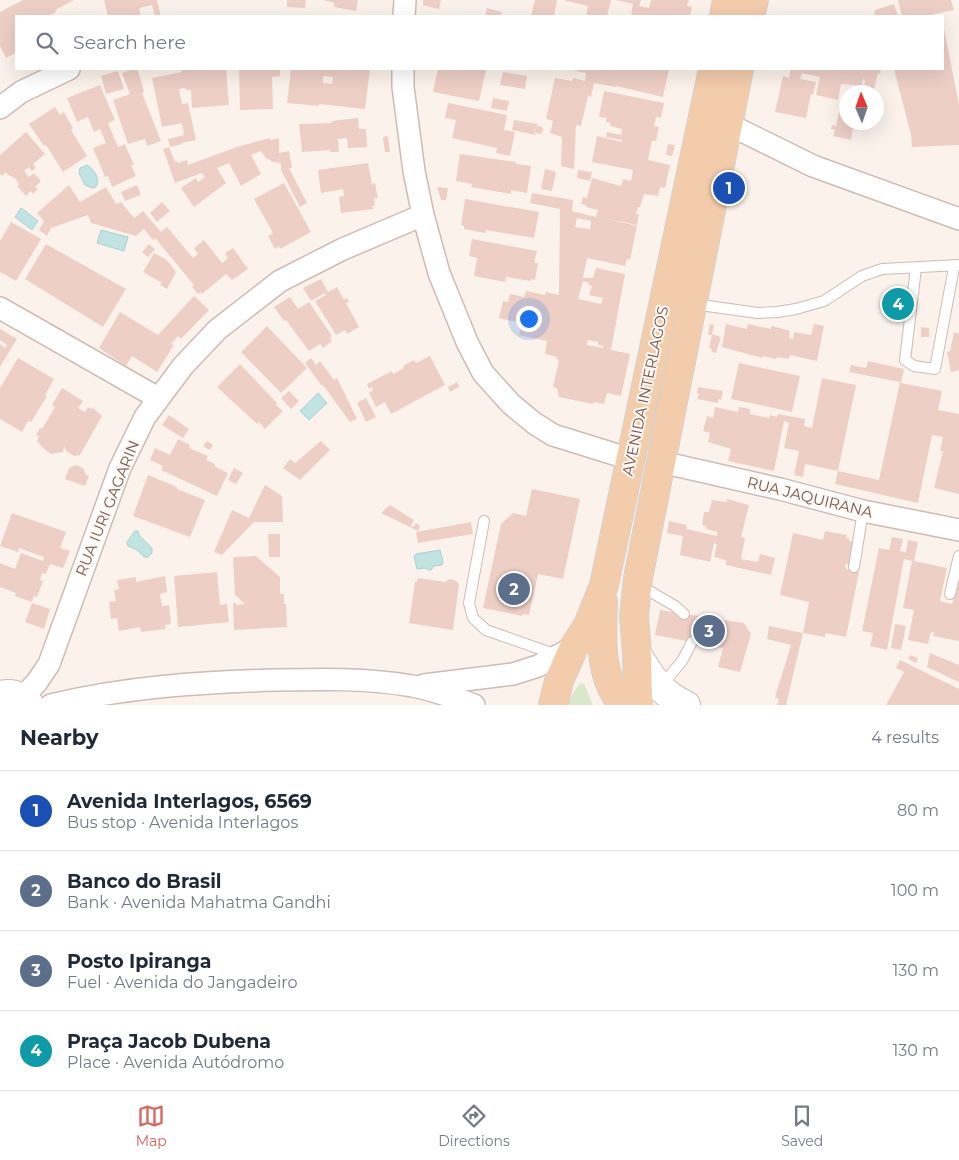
<!DOCTYPE html>
<html lang="en">
<head>
<meta charset="utf-8">
<style>
  body { margin:0; font-family:Montserrat,sans-serif; background:#f6f6f7; color:#1f2937 }
  .compass { position:absolute; left:839px; top:85px; width:45px; height:45px; border-radius:50%; background:#fff; box-shadow:0 5px 20px #0002; rotate:358deg }
  .you { position:absolute; left:528px; top:318px; width:18px; height:18px; margin:-12px; border:4px solid #fff; border-radius:50%; background:#1a73e8; box-shadow:0 0 0 8px #1a73e833 }
  .badge { display:grid; place-items:center; width:32px; height:32px; border-radius:50%; background:#d7655e; color:#fff; font-size:16px; font-weight:700 }
  .pin { position:absolute; translate:-50% -50%; border:2px solid #fff; box-shadow:0 1px 5px #0006 }
  .list { margin:0; padding:0; list-style:none }
  h2 { display:flex; justify-content:space-between; align-items:center; height:65px; margin:0; padding:0 20px; font-size:21px }
  h2 small { font-size:16px; font-weight:400; color:#747a83 }
  .list li { display:grid; grid-template-columns:32px 1fr auto; gap:15px; align-items:center; box-sizing:border-box; height:80px; padding:0 20px; border-top:1px solid #e0e1e3 }
  .list b { display:block; font-size:19px; white-space:nowrap }
  .list p { margin:0; font-size:16px; white-space:nowrap; color:#747a83 }
  .list em { font-size:16px; font-style:normal; color:#747a83 }
  .icon { flex:none; width:28px; height:28px; fill:none; stroke:currentColor; stroke-width:2; stroke-linecap:round; stroke-linejoin:round }
  .map { position:relative; flex:none; width:959px; height:705px; overflow:hidden }
  .search { position:absolute; background:#fff; box-shadow:0 5px 20px #0002; left:15px; right:15px; top:15px; height:55px; display:flex; align-items:center; gap:12px; box-sizing:border-box; padding:0 18px; border-radius:0px; color:#747a83; font-size:19px }
  .sheet { height:385px; background:#fff }
  nav { display:flex; justify-content:space-around; align-items:center; box-sizing:border-box; height:70px; border-top:1px solid #e0e1e3; background:#fff; font-size:14px; color:#747a83 }
  nav a { display:grid; justify-items:center; gap:2px }
  nav .on { color:#d7655e }
  .map>svg:first-child { display:block }
  .green { fill:#dbe7ca }
  .water { fill:#c1e3e2; stroke:#a8d3d3 }
  .building { fill:#edcfc6; fill-rule:evenodd }
  .lines { fill:none; stroke-linecap:round; stroke-linejoin:round }
  .lane-casing { stroke:#cebbb4; stroke-width:12 }
  .street-casing { stroke:#cebbb4; stroke-width:24 }
  .secondary-casing { stroke:#d1bbb2; stroke-width:30 }
  .primary-casing { stroke:#d8d0ce; stroke-width:30 }
  .lane { stroke:#fff; stroke-width:10 }
  .street { stroke:#fff; stroke-width:21 }
  .secondary { stroke:#fff; stroke-width:28 }
  .primary { stroke:#f2ccab; stroke-width:28 }
  .labels { text-anchor:middle; dominant-baseline:central; stroke-width:4; stroke-linejoin:round; paint-order:stroke }
  .street-label { font-size:15px; fill:#745750; stroke:#fdf7f1 }
</style>
</head>
<body>
<div class="map">
<svg width="959" height="705" viewBox="0 0 959 705">
  <rect width="100%" height="100%" fill="#fbf2eb"/>
  <path class="green" d="M580,683L584,684L593,705H565Z"/>
  <path class="water" d="M87,165C94,169 101,180 96,187L92,188L85,185L79,173L80,168Z
    M21,208L38,221L32,230L15,217Z
    M101,230L128,237L124,251L97,243Z
    M318,393L327,403L309,420L300,411Z
    M135,531H138L139,535L152,548V553L148,557H144L137,550L128,546L127,542Z
    M440,550L443,561L442,565L434,566L431,570H429L425,568L417,569L414,556L416,554Z"/>
  <path class="building" d="M23,0H74L55,10L56,12L48,16H16V53L6,58L0,46V12Z
    M104,0H157L161,16H155L152,5L139,8L141,16H108Z
    M287,0H306L305,8L287,7Z
    M323,0H358L356,11L334,7V3Z
    M423,0H441L439,9L423,5Z
    M535,0H557L554,16H531Z
    M563,0H611L607,16H586L588,6Z
    M616,0H641L639,6L649,8L651,0H689L687,6L692,7L690,16H631L633,4Z
    M898,0H951L954,10L926,16H902Z
    M894,4L898,16H874L875,10Z
    M487,8L502,12L501,16H485Z
    M943,24L959,105V145L912,147L911,135L894,69H943Z
    M134,69H137L139,74L144,92L142,93L161,141L147,146L145,139L128,144L113,100L130,94L122,73Z
    M181,69H226L229,105L192,108L191,90H186L185,88L179,89L182,104L188,103L196,140L181,143L182,144L170,147L168,139L184,135L182,123L162,127L152,78L182,72Z
    M239,69H280V76L272,77L273,109L240,110Z
    M291,69H370L365,109L319,104V106L287,103ZM323,76L333,77L332,84L323,83Z
    M438,69L486,70L479,101L433,92Z
    M575,69H669L663,97L616,86V87L594,83L591,97L588,96L581,126L576,125L574,169L561,166L562,137L550,133L553,121L546,119L555,78L572,81L573,78L585,81L586,73L575,71Z
    M791,69H881L880,74L878,73L874,90L864,87L865,80L863,79L861,92H853L855,85L841,84L838,100L816,95L820,77L802,73L800,79L816,82L813,95L811,94L806,118L775,112L783,76L789,78Z
    M118,71L124,89L106,94L101,76Z
    M503,72L527,76L525,89L500,85Z
    M100,85L115,120L108,123L118,147L125,144L134,165H131L136,176L112,187L108,176L105,177L93,148L106,143L100,129L94,132L88,117L77,122L67,98Z
    M604,91L664,103L661,118L656,117L654,126L659,127L656,141H652L648,160L670,165L665,188L660,187L658,196L644,194L640,207H638L636,214H639L637,225L603,218L637,226L630,260L627,259L625,266L587,258L583,278H593L596,268L625,274L611,350L630,354L621,396L607,393L604,404L594,402L593,404L559,397L557,388L553,387L559,360L556,359L557,357L545,354L547,341L519,335L522,323L499,318L503,301L508,302L510,294L524,297L526,291L545,295L546,292L559,295L560,209L530,203L532,193L573,200L572,211L596,217L598,210L586,207V205L581,204L583,197L587,198L592,178L621,186L623,179L631,181L633,170L592,162L597,136L622,142V140L606,137L607,132L621,135L622,129L610,126L611,123L606,122L607,118L599,117ZM577,218L591,221L590,229L575,227ZM583,281L589,283L588,285L592,286L589,295L603,298L601,304L578,299ZM588,340L598,342V345L603,346V348L587,345Z
    M493,98L509,101L507,111L491,108Z
    M842,100L846,101V122H854L851,140L833,136L835,130L831,129L832,125L836,126Z
    M448,103L507,115L504,130L515,132L510,156L496,153L497,148L452,138L456,120L445,118Z
    M55,107L60,115L64,112L73,128L71,130L87,156L63,172L46,145L44,146L29,124Z
    M358,118L359,129H366L367,147L348,148L347,138L338,139L339,152H330V150L302,152L299,124L332,123V121Z
    M514,120L538,124L534,130L536,135L512,130Z
    M535 130a4 4 0 1 1 8 0a4 4 0 1 1-8 0Z
    M26,132L45,154L33,164L36,168L32,171L29,167L24,171L29,177L34,173L41,181L35,187L38,189L33,194L31,191L26,196L17,186L19,185L16,179L7,174L6,172L2,176L0,174V155Z
    M388,136L390,152H385L383,137Z
    M270,138V140L279,138V153L289,151L292,168H289L307,203L300,207L281,170V163L273,162L266,158L261,151L251,155L261,174L241,186L229,163L217,168L226,183L194,207L181,188L196,178L198,182L205,177L202,173L175,183L163,149L169,147L175,162L177,161L178,163L187,160L188,165L237,147Z
    M668,144L675,145L672,156L666,155Z
    M460,154L516,162V164L531,166L527,193L511,190V194L471,187L472,184L456,181Z
    M368,163L372,184L375,183L378,198H374L375,206H372L373,209L341,213L339,197L344,196L343,189L321,193L318,170Z
    M545,169L556,172L552,191L541,189Z
    M578,170L592,172L590,181L577,178Z
    M284,183L311,232L280,249L279,246L275,249L268,236L273,233L254,199Z
    M69,185L80,202L106,187L116,204L121,202L134,218L143,211L161,232L167,227L193,258L198,254L194,248L204,240L222,263L228,258L225,253L233,248L248,269L232,280L226,274L202,294L201,292L198,294L192,287L194,285L155,238L153,240L144,229L136,236L91,223L88,215L51,228L47,236L39,230L44,221L37,213Z
    M137,185L141,195L125,201L121,192Z
    M437,187L448,188L446,200H441Z
    M465,199L539,212L534,238L486,230L485,233L464,229V226L461,225Z
    M162,202L170,211L157,222L150,213Z
    M11,222L41,239L16,281L0,272V241Z
    M472,239L537,251L534,263H538L535,280L531,279V281L506,277L505,282L474,276L477,258L469,256Z
    M46,244L126,289L103,327L25,279Z
    M149,244L155,249L148,257L142,252Z
    M154,253L167,260L176,272L167,289L160,285L162,283L143,272Z
    M321,279L328,292L337,287L344,300L347,298L349,302L346,303L359,327L347,334L345,330L336,335L315,301L326,295L325,293L311,301L303,288Z
    M194,296L209,310L181,339L178,336L171,344L174,345L157,372L132,356L126,366L99,348L120,312L158,335Z
    M290,297L298,309L309,302L332,336L330,338L332,341L323,348L320,344L309,351L286,320L284,321L274,307Z
    M710,324L714,325L712,334L721,337L716,353L712,352V349L709,348L712,335H708Z
    M726,324L747,329L748,324L771,329V326L780,328L790,331L789,338L793,339L794,332L811,335L814,324L824,326L817,361L790,355L789,359L777,357L776,359L763,356L762,358L722,347Z
    M267,326L307,368L281,393L241,352Z
    M921,327L929,328V337H921Z
    M0,329L17,339L0,367V344L5,348L7,345L0,340Z
    M954,333H959V370L951,372L947,352L950,351Z
    M430,356L445,385L391,414L385,402L376,407L369,393L373,390L372,387L369,389L367,384L392,371L393,374L404,368L403,366L414,360L416,363Z
    M18,358L54,379L45,395L47,396L31,422L28,421L22,432L0,419V388Z
    M311,358L316,365L320,361L334,380L337,378L357,419L350,422L323,385L322,386L305,363Z
    M868,361L904,369L901,383L942,391L938,410L959,414V494L934,488L943,451H940L943,437L932,435L918,503L835,484L838,471L879,480L900,382L849,372L851,365L866,368Z
    M739,363L800,376L792,412L731,399Z
    M240,364L277,403L276,405L283,411L265,429L259,422L257,424L217,387Z
    M822,378L856,385L838,471L805,464L803,477L794,475L799,451L784,448L789,423L786,422L784,421L774,471L728,461L731,449L708,442L710,433L703,431L707,416L713,418L715,407L738,412L739,407L750,409V414L769,418L770,415L777,417L778,414L805,419L804,426L812,428Z
    M457,382L459,387L450,392L448,387Z
    M698,387L723,391L721,400L718,399V403L697,399L699,394H697Z
    M62,388L83,401L78,408L85,412L88,407L91,409L93,408L102,416L80,455L74,456L66,451L64,446L63,452L51,454L43,448L37,441L39,436L36,435L40,428L42,429L55,407L52,405Z
    M289,391L299,401L291,409L281,398Z
    M366,398L376,417L366,422L357,403Z
    M169,415L189,429L183,438L162,425Z
    M178,439L190,445L189,448L208,456L206,460L215,464L214,466L228,473L217,496L161,470L163,466L150,460L155,448L170,455Z
    M207,441L213,445L210,450L203,446Z
    M321,441L330,450L300,480L283,468L290,459L295,463Z
    M76,465L83,468L86,475L89,476L85,486L65,479L69,468Z
    M234,468L243,473L236,484L228,480Z
    M148,475L177,487V489L205,500L190,537L133,516Z
    M265,485L282,496L283,522H254L222,555L214,552L232,510L249,518Z
    M532,489L580,499L563,579L538,574L529,615L522,614V616L483,608L501,524L513,513L526,516Z
    M727,499L749,505L741,537L745,538L741,559L758,562L760,554L775,558L771,575L726,565V560L714,557L717,544L714,543L710,562L680,555L683,536L667,533L669,521L687,525L686,529L717,536V532L706,529V526L702,525L704,512H709L712,500L727,502Z
    M390,505L414,520L411,526L413,527L416,523L420,526L418,531L381,513Z
    M12,513L66,532L60,548L70,551L63,568L50,564L46,574L42,573L40,580L43,581L37,597L34,596L32,602L15,596L16,593L0,587V563L15,569L21,553L43,561L44,557L19,548L18,552L0,546Z
    M471,522L473,534L418,543L416,532Z
    M825,531L847,535L846,538L850,539L849,541L855,542L851,565L845,564L846,569L859,572L846,637L826,633L825,637L803,633L809,602L780,595L793,533L823,540Z
    M268,534H280V557H269Z
    M892,537L903,539L900,551L906,552L908,540L918,542L914,561L947,568L940,601L952,604L959,578V641L933,636L934,632H931L928,644L908,640L914,610L903,608L912,561L904,559L887,650L870,646L873,633L862,631L879,548L889,550Z
    M256,556L280,577V594H284V604H286L287,627L234,630L233,603H236V605L245,604L235,595L233,557Z
    M217,572L220,605L227,604L229,622L178,627L174,576Z
    M165,576L167,592L160,594L162,606L169,605L171,624L165,625L166,629L141,632L140,627L119,631L117,618L111,619L109,602L116,601L114,590L119,589L117,580L136,577V582Z
    M418,578L445,582L449,579L455,580L459,584L453,630L409,623L415,582H417Z
    M32,603L50,609L44,629L25,622Z
    M660,610L744,623L751,634L740,672L718,667L723,648L655,635Z
    M895,624L906,626L901,650L891,648Z
    M769,626L803,633L786,705H777L779,699L775,697L791,645L767,639Z
    M930,653L959,665V682L927,667Z
    M910,655L918,658L916,663L908,659Z
    M900,660L959,689V705H886L904,672L896,668Z"/>
  <g class="lines">
    <g class="lane-casing">
      <path id="lane" d="M916,268L905,360L914,366L935,369L954,267
        M693,304L758,313L777,312L796,309L824,301L862,276L882,269L959,265
        M484,521L469,603L473,618L486,630L557,655
        M854,567L863,511
        M639,585L675,606L684,614
        M950,594L959,556
        M661,686L682,661L692,642"/>
    </g>
    <g class="street-casing">
      <path id="street" d="M404,16L405,0
        M403,69V87L414,171L423,215L439,273L467,342L483,373L511,404L534,423L553,435L630,459
        M0,108L21,92L69,69
        M728,124L813,166L959,219
        M0,308L158,398
        M661,462L780,489L863,511L959,530
        M424,685L513,674L538,666L574,647
        M22,698L37,682L49,664L120,468L145,417L183,366L217,330L280,281L343,249L423,215
        M51,705C125,687 201,682 276,680C322,679 367,678 412,686C432,689 454,698 474,705"/>
    </g>
    <g class="secondary-casing">
      <path id="secondary" d="M637,654C651,677 661,694 686,705
        M0,695C12,692 22,696 30,705"/>
    </g>
    <g class="primary-casing">
      <path id="primary" d="M724,16L727,0
        M750,16L754,0
        M603,602C602,637 598,676 623,705
        M553,705L559,681L574,647L588,625L604,585L713,69
        M638,705L637,654L634,616L638,578L739,69"/>
    </g>
    <use href="#lane" class="lane"/>
    <use href="#street" class="street"/>
    <use href="#secondary" class="secondary"/>
    <use href="#primary" class="primary"/>
  </g>
  <g class="labels">
    <g class="street-label">
      <text transform="translate(645 391) rotate(-78)">AVENIDA INTERLAGOS</text>
      <text transform="translate(810 497) rotate(14)">RUA JAQUIRANA</text>
      <text transform="translate(107 508) rotate(-68)">RUA IURI GAGARIN</text>
    </g>
  </g>
</svg>
<svg class="compass" viewBox="-18 -18 36 36"><path d="M0-13l5 13h-10z" fill="#e53935"/><path d="M0 13l5-13h-10z" fill="#747a83"/></svg>
<div class="you"></div>
<div class="pin badge" style="left:729px;top:188px;background:#1a4fb4">1</div>
<div class="pin badge" style="left:514px;top:589px;background:#5c6f8a">2</div>
<div class="pin badge" style="left:709px;top:631px;background:#5c6f8a">3</div>
<div class="pin badge" style="left:898px;top:304px;background:#0f9aa8">4</div>
<div class="search"><svg class="icon" aria-label="search" viewBox="0 0 24 24"><circle cx="10" cy="10" r="6"/><path d="M15 15l6 6"/></svg>Search here</div>
</div>
<section class="sheet">
<h2>Nearby<small>4 results</small></h2>
<ul class="list">
<li><span class="badge" style="background:#1a4fb4">1</span><div><b>Avenida Interlagos, 6569</b><p>Bus stop · Avenida Interlagos</p></div><em>80 m</em></li>
<li><span class="badge" style="background:#5c6f8a">2</span><div><b>Banco do Brasil</b><p>Bank · Avenida Mahatma Gandhi</p></div><em>100 m</em></li>
<li><span class="badge" style="background:#5c6f8a">3</span><div><b>Posto Ipiranga</b><p>Fuel · Avenida do Jangadeiro</p></div><em>130 m</em></li>
<li><span class="badge" style="background:#0f9aa8">4</span><div><b>Praça Jacob Dubena</b><p>Place · Avenida Autódromo</p></div><em>130 m</em></li>
</ul>
</section>
<nav>
<a class="on"><svg class="icon" aria-label="map" viewBox="0 0 24 24"><path d="M3 6l6-2 6 2 6-2v14l-6 2-6-2-6 2zM9 4v14M15 6v14"/></svg>Map</a>
<a><svg class="icon" aria-label="directions" viewBox="0 0 24 24"><path d="M12 3l9 9-9 9-9-9zM9 14v-3h6M13 9l2 2-2 2"/></svg>Directions</a>
<a><svg class="icon" aria-label="saved" viewBox="0 0 24 24"><path d="M7 4h10v16l-5-4-5 4z"/></svg>Saved</a>
</nav>
</body>
</html>
